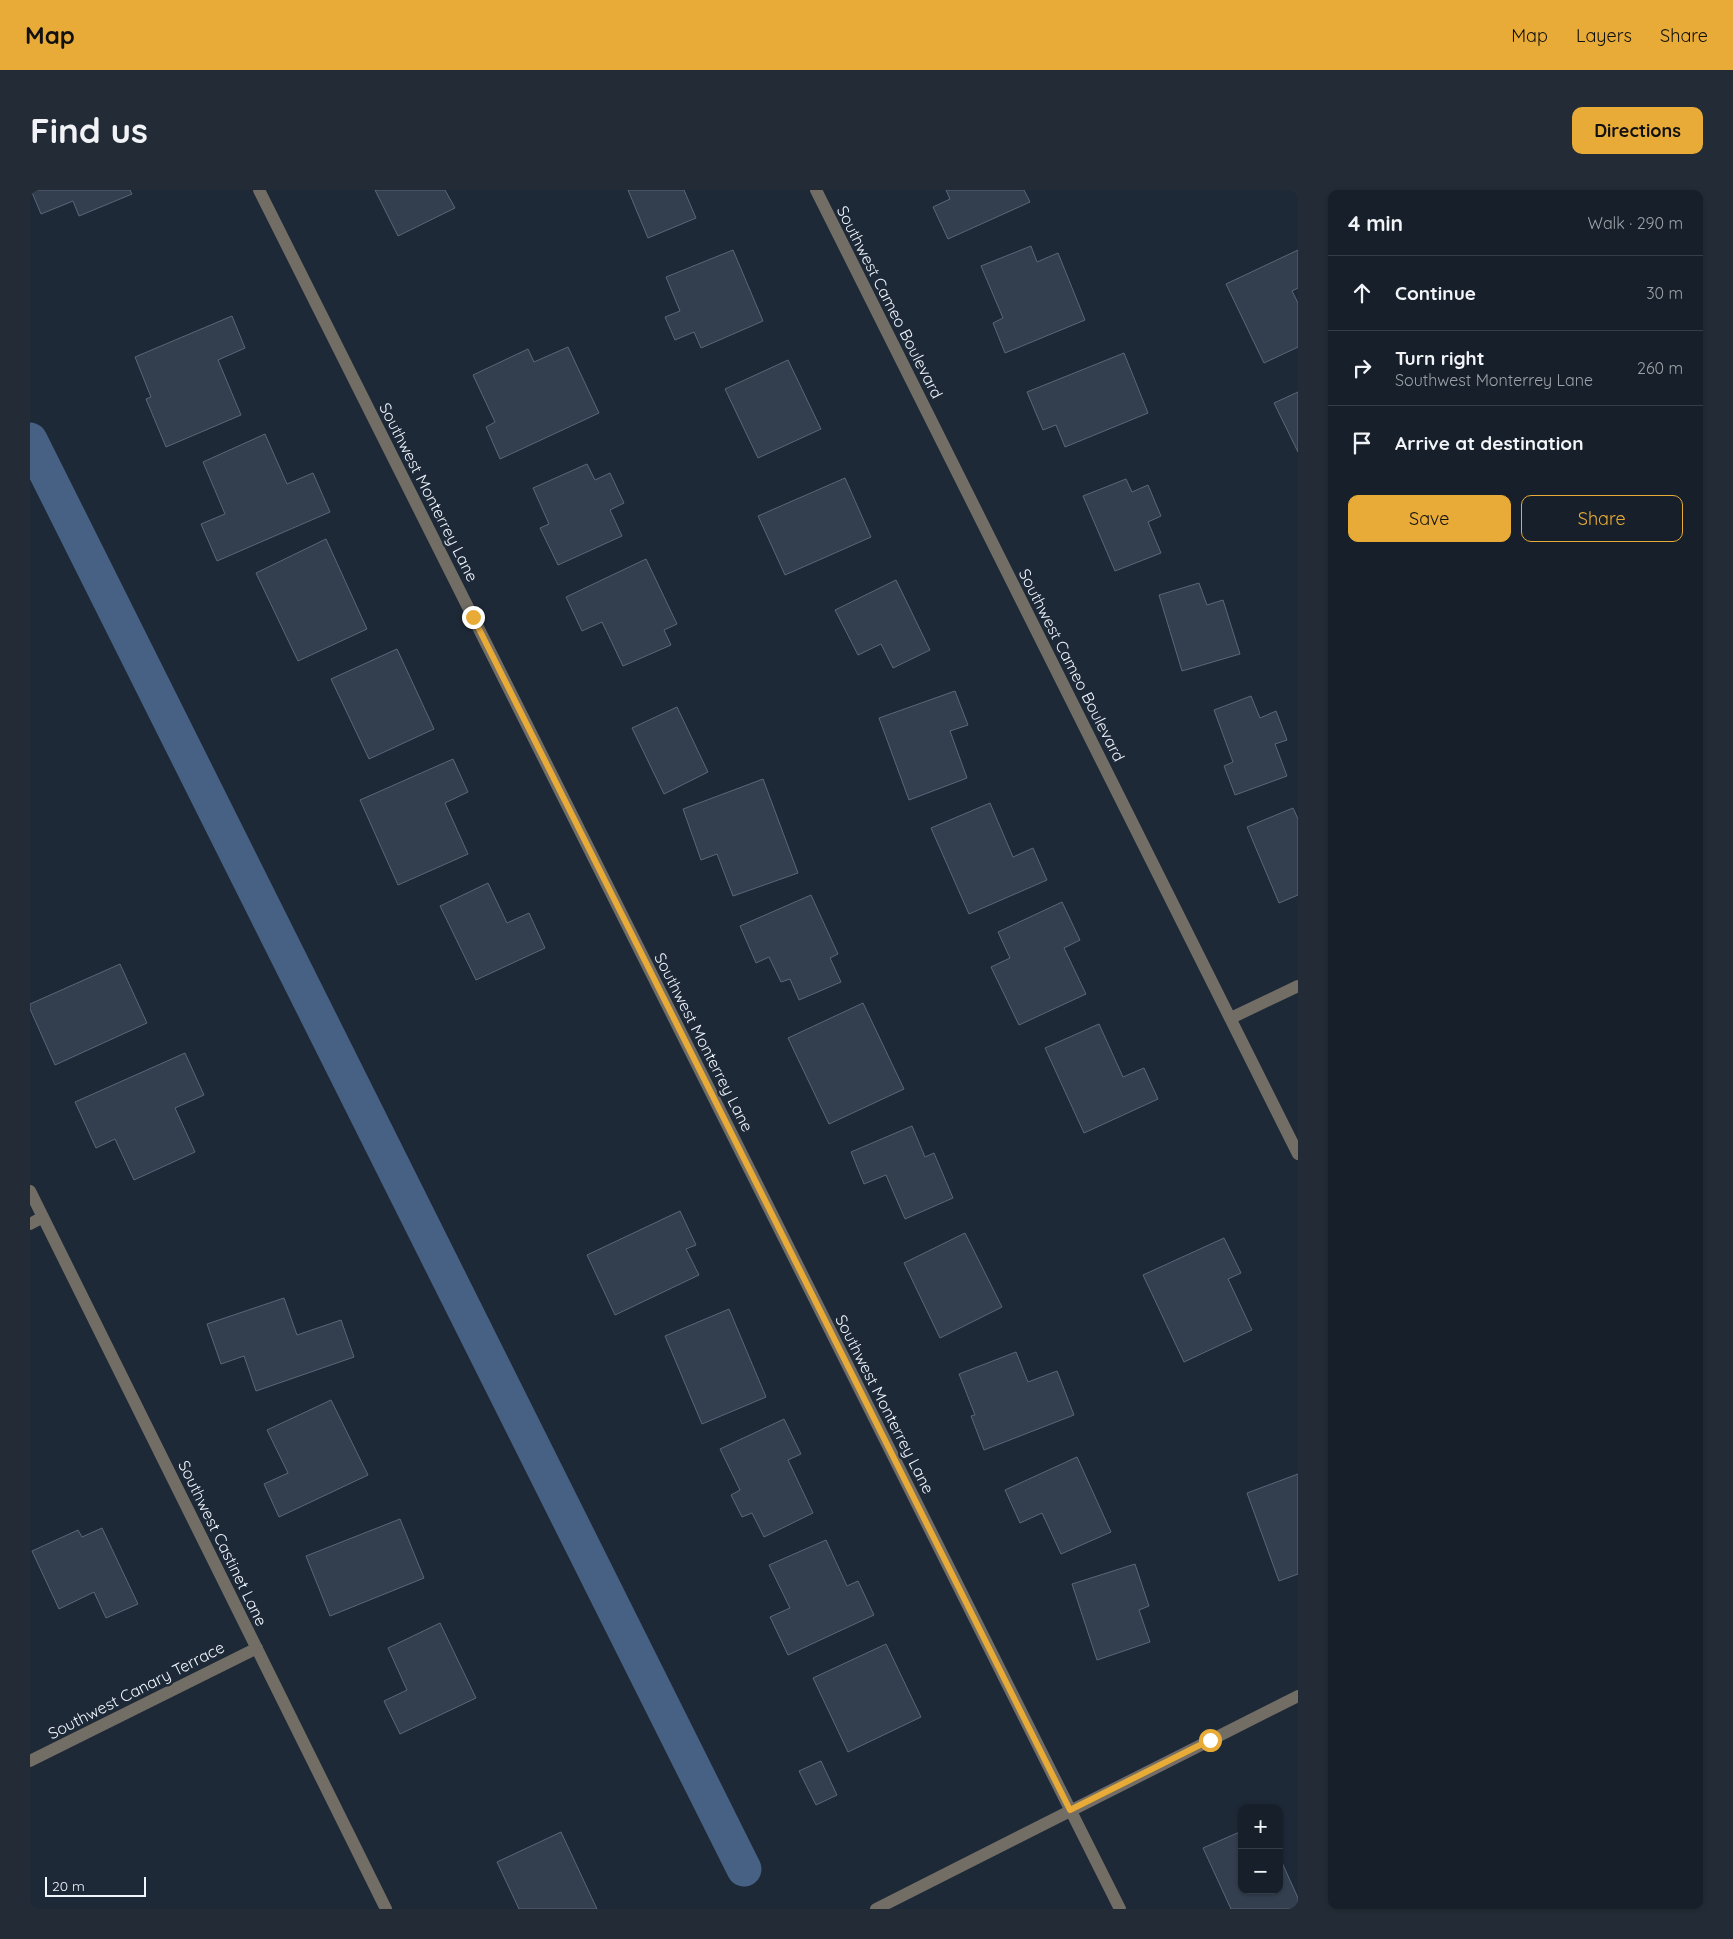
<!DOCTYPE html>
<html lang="en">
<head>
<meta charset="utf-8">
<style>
  body { margin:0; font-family:Quicksand,sans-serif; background:#232c36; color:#f1f3f6 }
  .controls { position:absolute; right:15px; bottom:15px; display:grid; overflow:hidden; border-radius:10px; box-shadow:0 1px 4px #0004 }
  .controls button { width:45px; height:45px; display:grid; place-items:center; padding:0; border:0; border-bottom:1px solid #353d47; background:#161f2a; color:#f1f3f6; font:25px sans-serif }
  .scale { position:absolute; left:15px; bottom:12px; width:101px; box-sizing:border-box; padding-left:5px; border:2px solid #f0f6fe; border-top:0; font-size:14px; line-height:18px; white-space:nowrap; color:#f0f6fe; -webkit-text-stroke:4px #1e2938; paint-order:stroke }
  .stop { position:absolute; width:15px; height:15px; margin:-11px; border:4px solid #e8ab37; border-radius:50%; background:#fff }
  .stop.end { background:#e8ab37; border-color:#fff; box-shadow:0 1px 5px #0008 }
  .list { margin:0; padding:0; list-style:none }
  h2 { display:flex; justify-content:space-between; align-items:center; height:65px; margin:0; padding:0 20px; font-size:21px }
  h2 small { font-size:16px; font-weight:400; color:#9ea2a8 }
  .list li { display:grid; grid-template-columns:32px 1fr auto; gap:15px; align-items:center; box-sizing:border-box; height:75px; padding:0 20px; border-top:1px solid #353d47 }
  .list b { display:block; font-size:19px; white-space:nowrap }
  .list p { margin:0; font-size:16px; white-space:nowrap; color:#9ea2a8 }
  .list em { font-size:16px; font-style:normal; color:#9ea2a8 }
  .actions { display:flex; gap:10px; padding:15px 20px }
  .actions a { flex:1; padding:11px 0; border:1px solid #e8ab37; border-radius:10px; text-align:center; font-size:18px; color:#e8ab37 }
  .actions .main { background:#e8ab37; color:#111 }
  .icon { flex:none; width:28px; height:28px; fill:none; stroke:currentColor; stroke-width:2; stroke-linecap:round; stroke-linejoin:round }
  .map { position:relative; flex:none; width:1268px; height:1719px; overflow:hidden; border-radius:10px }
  header { display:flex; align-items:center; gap:30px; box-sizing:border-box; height:70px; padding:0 25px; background:#e8ab37; color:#111 }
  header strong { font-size:24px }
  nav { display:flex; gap:28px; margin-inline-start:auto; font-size:18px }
  .intro { display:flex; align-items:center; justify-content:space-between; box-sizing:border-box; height:120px; padding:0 30px }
  h1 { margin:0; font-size:35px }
  .button { padding:12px 22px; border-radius:10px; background:#e8ab37; color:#111; font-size:18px; font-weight:700 }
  main { display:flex; gap:30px; padding:0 30px }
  aside { flex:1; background:#161f2a; border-radius:10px; box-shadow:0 1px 4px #0004 }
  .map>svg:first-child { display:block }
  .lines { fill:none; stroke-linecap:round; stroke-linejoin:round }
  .canal { stroke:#466183; stroke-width:35 }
  .building { fill:#333f4f; stroke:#5a6778 }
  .minor { stroke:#736e65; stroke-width:12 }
  .route { stroke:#e8ab37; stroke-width:6 }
  .labels { text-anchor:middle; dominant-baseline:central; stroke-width:5; stroke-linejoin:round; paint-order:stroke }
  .street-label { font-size:16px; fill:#f0f6fe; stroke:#1e2938 }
</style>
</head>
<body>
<header>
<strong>Map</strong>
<nav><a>Map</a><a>Layers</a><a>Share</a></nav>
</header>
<div class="intro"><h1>Find us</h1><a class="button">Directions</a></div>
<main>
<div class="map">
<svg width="1268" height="1719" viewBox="0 0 1268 1719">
  <rect width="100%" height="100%" fill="#1e2938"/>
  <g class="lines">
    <path class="canal" d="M0,250L714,1679"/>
  </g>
  <path class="building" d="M1,0H100L102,4L49,26L43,11L11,24Z
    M345,0H415L425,18L368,46Z
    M598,0H654L666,28L618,48Z
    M916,0H994L1000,12L918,49L903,17L920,9Z
    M1001,56L1007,72L1028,63L1055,130L975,163L963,133L973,128L951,76Z
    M703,60L733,131L671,158L664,142L645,150L635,127L650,121L636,87Z
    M1268,60V98L1262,101L1268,113V157L1234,173L1196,94Z
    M202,126L215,158L188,170L211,225L136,257L116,209L121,207L105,167Z
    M538,157L569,223L470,269L456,237L465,232L443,185L498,159L504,172Z
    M1094,163L1118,223L1035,257L1026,235L1013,240L997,202Z
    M758,170L791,239L728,268L695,199Z
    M1268,202V262L1244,213Z
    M235,244L257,294L283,283L300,322L187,371L171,334L195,324L173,272Z
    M557,274L565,290L580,283L594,313L580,320L592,346L528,375L510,338L519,334L503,298Z
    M815,288L841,347L755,385L728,326Z
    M1096,289L1102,302L1118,295L1131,326L1118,332L1131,363L1085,381L1053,306Z
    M296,349L337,439L268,471L226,383Z
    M616,369L647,434L634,440L641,455L593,476L572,432L552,441L536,407Z
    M866,390L900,460L863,478L851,454L828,465L805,420Z
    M1169,393L1177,415L1193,410L1210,464L1152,481L1129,405Z
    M367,459L404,539L339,569L301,489Z
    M925,501L938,535L920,541L937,588L879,610L849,528Z
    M1221,506L1230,528L1246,521L1257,550L1245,554L1257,586L1205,605L1194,576L1203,572L1184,520Z
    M647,517L678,582L634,604L602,538Z
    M423,569L438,602L415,613L438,664L368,695L330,610Z
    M733,589L768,683L703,706L687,664L671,670L653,619Z
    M960,613L983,667L1003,658L1017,690L939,724L901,638Z
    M1263,618L1268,629V705L1249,713L1217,637Z
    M458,693L477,733L499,723L515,758L446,790L410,716Z
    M781,705L808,764L800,768L811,792L769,810L760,789L751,792L739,767L726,773L710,736Z
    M1032,712L1050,750L1034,758L1056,804L989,835L961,777L980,768L968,742Z
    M90,774L117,833L25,875L0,819V814Z
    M833,813L874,899L799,934L758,848Z
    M1069,834L1093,887L1114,878L1128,909L1054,943L1015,858Z
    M155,863L174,905L145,918L165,962L104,990L85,949L66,958L45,912Z
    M882,936L895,967L904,963L923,1008L875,1029L856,985L834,994L821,962Z
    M650,1021L666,1055L656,1059L669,1085L585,1125L557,1065Z
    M935,1043L972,1117L910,1148L874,1073Z
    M1194,1048L1211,1083L1198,1089L1222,1140L1154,1172L1113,1085Z
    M254,1108L267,1145L311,1130L324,1167L226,1201L214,1166L191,1174L177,1134Z
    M699,1119L736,1207L672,1234L635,1146Z
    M986,1162L998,1192L1027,1181L1044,1225L954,1260L941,1226L945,1225L929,1184Z
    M301,1210L338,1285L249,1327L234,1294L258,1283L237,1240Z
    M754,1229L771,1264L758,1270L783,1323L734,1347L722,1323L712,1327L701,1305L710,1300L690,1259Z
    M1047,1267L1081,1342L1031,1364L1012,1323L990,1333L975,1300Z
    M1268,1284V1384L1249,1391L1217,1303Z
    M370,1329L394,1388L300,1426L276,1366Z
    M72,1338L108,1414L76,1428L64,1402L29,1419L2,1361L48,1340L52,1347Z
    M796,1350L817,1396L828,1391L844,1425L758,1465L740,1427L760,1418L739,1375Z
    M1105,1374L1119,1416L1109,1420L1120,1452L1067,1470L1042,1394Z
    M410,1433L446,1508L370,1544L354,1511L377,1500L358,1458Z
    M856,1454L891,1527L818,1562L783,1488Z
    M791,1571L807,1605L786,1615L769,1581Z
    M1212,1641V1700H1249V1666L1268,1708V1719H1201L1173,1658Z
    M531,1642L567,1719H489L467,1672Z"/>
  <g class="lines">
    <path class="minor" d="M229,0L1090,1719
      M786,0L1268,964
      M1201,828L1268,796
      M0,1001L356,1719
      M0,1034L13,1027
      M0,1571L227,1458
      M846,1719L1268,1506"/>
  </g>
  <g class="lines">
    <path class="route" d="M443,427L1040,1620L1180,1550"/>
  </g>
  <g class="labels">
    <g class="street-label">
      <text transform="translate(860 112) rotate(63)">Southwest Cameo Boulevard</text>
      <text transform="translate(399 302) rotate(63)">Southwest Monterrey Lane</text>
      <text transform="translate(1042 475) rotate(63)">Southwest Cameo Boulevard</text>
      <text transform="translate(674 852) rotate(63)">Southwest Monterrey Lane</text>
      <text transform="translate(855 1214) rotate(63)">Southwest Monterrey Lane</text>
      <text transform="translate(193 1353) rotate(64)">Southwest Castinet Lane</text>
      <text transform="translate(106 1500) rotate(-27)">Southwest Canary Terrace</text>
    </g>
  </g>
</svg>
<div class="controls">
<button>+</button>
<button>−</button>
</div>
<div class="scale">20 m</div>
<div class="stop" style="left:1180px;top:1550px"></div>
<div class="stop end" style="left:443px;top:427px"></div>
</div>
<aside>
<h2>4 min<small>Walk · 290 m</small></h2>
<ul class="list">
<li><svg class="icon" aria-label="ahead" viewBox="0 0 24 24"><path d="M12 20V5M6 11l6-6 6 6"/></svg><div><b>Continue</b></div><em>30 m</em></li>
<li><svg class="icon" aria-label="right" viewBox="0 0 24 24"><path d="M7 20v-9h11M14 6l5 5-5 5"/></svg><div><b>Turn right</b><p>Southwest Monterrey Lane</p></div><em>260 m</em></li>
<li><svg class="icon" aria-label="arrive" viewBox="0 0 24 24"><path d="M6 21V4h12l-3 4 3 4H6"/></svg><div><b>Arrive at destination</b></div></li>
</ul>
<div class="actions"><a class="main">Save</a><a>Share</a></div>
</aside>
</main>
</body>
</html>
